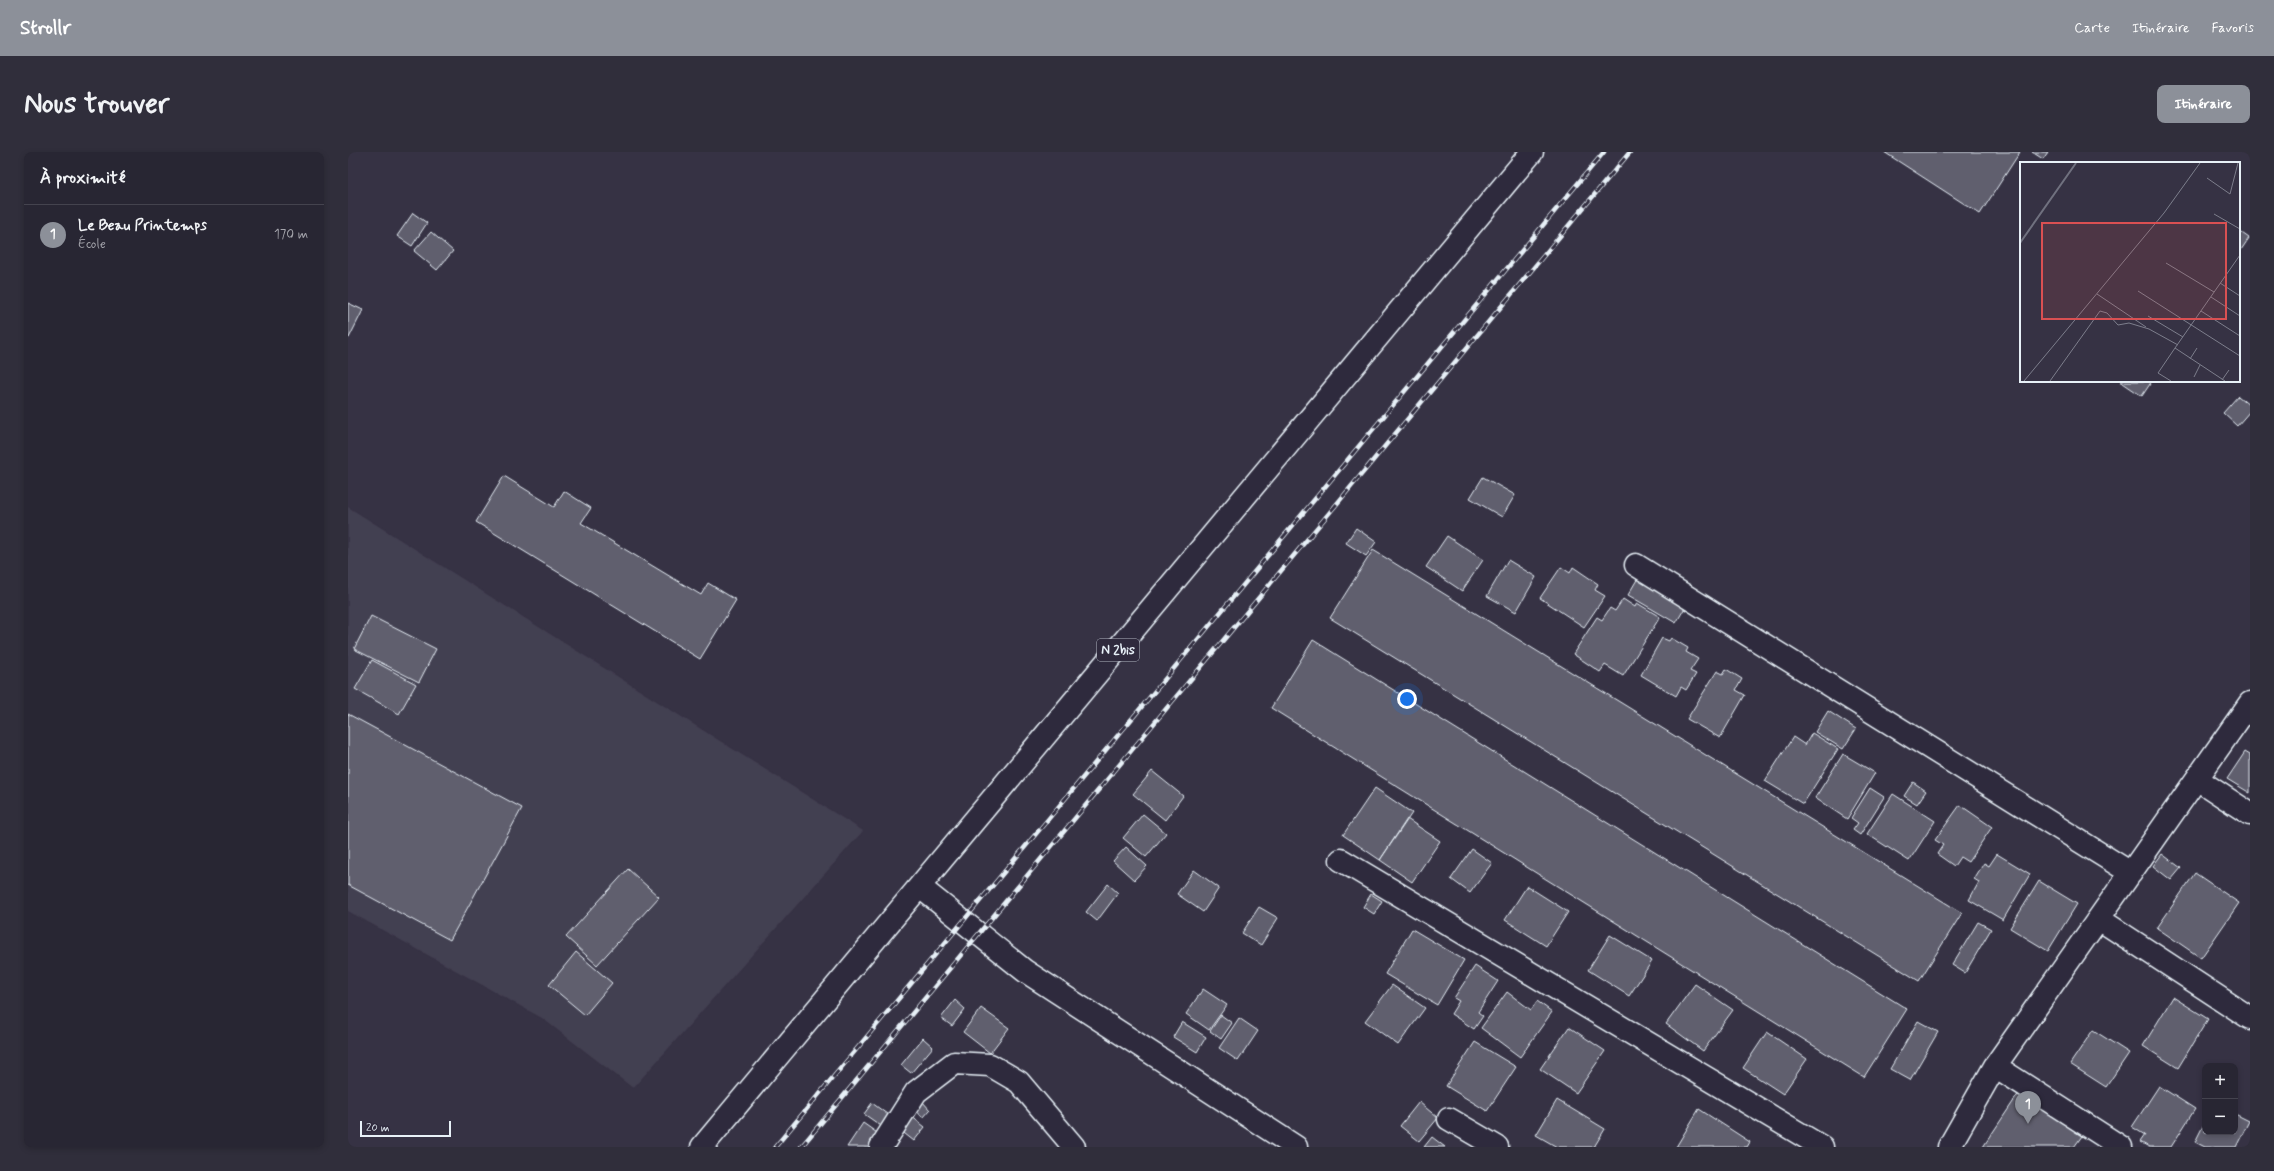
<!DOCTYPE html>
<html lang="fr">
<head>
<meta charset="utf-8">
<style>
  body { margin:0; font-family:Mynerve,sans-serif; background:#302e3b; color:#f1f3f6 }
  .controls { position:absolute; right:12px; bottom:12px; display:grid; overflow:hidden; border-radius:8px; box-shadow:0 2px 6px #0003 }
  .controls button { width:36px; height:36px; display:grid; place-items:center; padding:0; border:0; border-bottom:1px solid #44434e; background:#282633; color:#f1f3f6; font:20px sans-serif }
  .scale { position:absolute; left:12px; bottom:10px; width:91px; box-sizing:border-box; padding-left:4px; border:2px solid #e8f1f8; border-top:0; font-size:11px; line-height:14px; white-space:nowrap; color:#e8f1f8; -webkit-text-stroke:3px #2f2a3d; paint-order:stroke }
  .you { position:absolute; left:1059px; top:547px; width:14px; height:14px; margin:-10px; border:3px solid #fff; border-radius:50%; background:#1a73e8; box-shadow:0 0 0 6px #1a73e833 }
  .badge { display:grid; place-items:center; width:26px; height:26px; border-radius:50%; background:#8c9099; color:#fff; font-size:13px; font-weight:700 }
  .pin { position:absolute; translate:-50% -33px; filter:drop-shadow(0 1px 2px #0008) }
  .pin::after { content:''; position:absolute; top:21px; width:14px; height:12px; background:inherit; clip-path:polygon(0 0,100% 0,50% 100%) }
  .list { margin:0; padding:0; list-style:none }
  h2 { display:flex; justify-content:space-between; align-items:center; height:52px; margin:0; padding:0 16px; font-size:17px }
  h2 small { font-size:13px; font-weight:400; color:#a5a5ac }
  .list li { display:grid; grid-template-columns:26px 1fr auto; gap:12px; align-items:center; box-sizing:border-box; height:60px; padding:0 16px; border-top:1px solid #44434e }
  .list b { display:block; font-size:15px; white-space:nowrap }
  .list p { margin:0; font-size:13px; white-space:nowrap; color:#a5a5ac }
  .list em { font-size:13px; font-style:normal; color:#a5a5ac }
  .map { position:relative; flex:none; width:1902px; height:995px; overflow:hidden; border-radius:8px }
  header { display:flex; align-items:center; gap:24px; box-sizing:border-box; height:56px; padding:0 20px; background:#8c9099; color:#fff }
  header strong { font-size:19px }
  nav { display:flex; gap:22px; margin-inline-start:auto; font-size:14px }
  .intro { display:flex; align-items:center; justify-content:space-between; box-sizing:border-box; height:96px; padding:0 24px }
  h1 { margin:0; font-size:28px }
  .button { padding:10px 18px; border-radius:8px; background:#8c9099; color:#fff; font-size:14px; font-weight:700 }
  main { display:flex; gap:24px; padding:0 24px }
  aside { flex:1; background:#282633; border-radius:8px; box-shadow:0 2px 6px #0003 }
  .map>svg:first-child { display:block }
  .built { fill:#433f51 }
  .building { fill:#605e6e; stroke:#e8f1f8 }
  .lines { fill:none; stroke-linecap:round; stroke-linejoin:round }
  .minor-casing { stroke:#e8f1f8; stroke-width:25 }
  .primary-casing { stroke:#e8f1f8; stroke-width:25 }
  .minor { stroke:#2f2a3d; stroke-width:22 }
  .primary { stroke:#2f2a3d; stroke-width:22 }
  .rail-casing { stroke:#e8f1f8; stroke-width:4.5 }
  .rail { stroke:#2f2a3d; stroke-width:3; stroke-dasharray:9; stroke-linecap:butt }
  .labels { text-anchor:middle; dominant-baseline:central; stroke-width:4; stroke-linejoin:round; paint-order:stroke }
  .shield { fill:#2f2a3d; stroke:#b0b5c0; stroke-width:1 }
  .shield-label { font-size:13px; font-weight:bold; fill:#e8f1f8 }
  .inset-river { fill:none; stroke:#70717f; stroke-width:2 }
  .inset-road { fill:none; stroke:#7d7e8c; stroke-width:1 }
  .view { fill:#da5052; fill-opacity:0.15; stroke:#da5052; stroke-width:2 }
  .inset-edge { fill:none; stroke:#e8f1f8; stroke-width:2 }
</style>
</head>
<body>
<header>
<strong>Strollr</strong>
<nav><a>Carte</a><a>Itinéraire</a><a>Favoris</a></nav>
</header>
<div class="intro"><h1>Nous trouver</h1><a class="button">Itinéraire</a></div>
<main>
<aside>
<h2>À proximité<small></small></h2>
<ul class="list">
<li><span class="badge">1</span><div><b>Le Beau Printemps</b><p>École</p></div><em>170 m</em></li>
</ul>
</aside>
<div class="map">
<svg width="1902" height="995" viewBox="0 0 1902 995">
  <rect width="100%" height="100%" fill="#363244"/>
  <filter id="ink" filterUnits="userSpaceOnUse"><feTurbulence type="fractalNoise" baseFrequency=".025" numOctaves="2"/><feDisplacementMap in="SourceGraphic" scale="8" xChannelSelector="R" yChannelSelector="G"/><feConvolveMatrix kernelMatrix="1 2 1 2 8 2 1 2 1" color-interpolation-filters="sRGB"/></filter>
  <g filter="url(#ink)">
    <path class="built" d="M0,355L515,679L285,936L194,866L0,759Z"/>
    <path class="building" d="M1536,0H1672L1632,62Z
      M1684,0H1700L1695,7Z
      M65,61L79,71L64,94L49,84Z
      M1891,79L1901,86L1891,101Z
      M83,80L105,99L89,118L66,99Z
      M0,151L15,158L1,186H0Z
      M1772,229H1804L1794,244Z
      M1890,244L1902,254V259L1889,274L1875,261Z
      M156,324L206,355L216,339L243,356L233,371L353,443L360,431L388,448L352,507L128,370Z
      M1135,325L1167,343L1154,365L1122,346Z
      M1008,376L1028,390L1018,404L998,391Z
      M1099,384L1135,408L1114,439L1078,415Z
      M1025,398L1614,761L1571,829L982,466Z
      M1160,408L1188,425L1168,460L1139,444Z
      M1213,415L1222,421L1225,415L1250,432L1247,438L1257,444L1236,475L1192,446Z
      M1294,419L1342,447L1328,471L1280,443Z
      M1275,447L1287,455L1289,451L1312,465L1275,524L1257,513L1252,520L1225,502L1249,465L1254,468L1262,456L1267,459Z
      M23,464L88,497L71,530L6,497Z
      M1314,486L1321,489L1323,486L1340,496L1338,500L1350,507L1342,519L1348,522L1338,538L1333,535L1328,544L1293,523Z
      M965,488L1559,857L1516,925L923,556Z
      M24,508L68,532L51,562L7,537Z
      M1378,517L1394,527L1388,538L1397,543L1372,586L1339,567L1369,519L1375,522Z
      M1480,559L1508,577L1495,597L1467,580Z
      M0,562L174,656L102,788L0,733Z
      M1464,581L1490,597L1455,652L1417,629L1445,585L1457,593Z
      M1897,600L1902,603V641L1879,627Z
      M1495,602L1527,621L1499,667L1467,646Z
      M804,619L835,644L817,668L785,642Z
      M1565,630L1578,639L1569,652L1556,644Z
      M1027,636L1064,661L1032,708L995,683Z
      M1522,636L1536,645L1512,683L1505,678L1510,671L1503,666Z
      M1545,642L1587,669L1561,709L1519,682Z
      M1612,653L1644,675L1620,710L1612,705L1606,714L1589,702L1595,693L1587,688Z
      M795,662L818,681L798,705L775,686Z
      M1059,667L1092,689L1064,730L1032,708Z
      M778,695L799,714L786,728L765,709Z
      M1124,697L1144,711L1122,741L1103,727Z
      M1649,702L1682,722L1655,768L1621,748L1631,730L1626,727L1636,711L1641,714Z
      M1814,702L1833,716L1823,728L1805,714Z
      M280,717L311,745L249,813L218,785Z
      M846,718L871,736L855,760L829,742Z
      M1847,721L1891,751L1853,806L1809,776Z
      M1691,729L1729,752L1700,799L1662,776Z
      M760,732L770,741L749,769L738,760Z
      M1179,734L1220,760L1198,794L1157,768Z
      M1023,742L1034,749L1026,762L1015,755Z
      M911,755L930,766L913,793L894,781Z
      M1630,770L1643,777L1617,821L1604,813Z
      M1064,777L1116,808L1089,853L1037,822Z
      M1262,783L1304,809L1281,844L1240,818Z
      M228,800L264,831L237,863L201,833Z
      M1127,814L1150,829L1130,860L1135,864L1126,877L1103,862L1111,849L1106,846Z
      M1347,832L1385,858L1355,899L1318,872Z
      M1044,833L1077,856L1050,893L1017,869Z
      M855,837L879,853L861,878L838,862Z
      M1159,840L1183,858L1189,849L1204,860L1172,905L1133,876Z
      M1825,845L1860,867L1830,916L1795,894Z
      M607,848L617,857L604,874L593,866Z
      M633,856L661,876L642,901L615,880Z
      M873,863L884,871L873,887L862,879Z
      M891,866L910,879L890,909L871,896Z
      M1570,869L1590,880L1562,928L1542,917Z
      M834,870L858,885L849,900L825,885Z
      M1221,875L1257,899L1228,941L1192,917Z
      M1745,878L1781,901L1758,935L1722,912Z
      M1419,880L1459,907L1435,942L1395,916Z
      M575,886L585,895L563,921L553,913Z
      M1127,890L1168,915L1139,959L1098,934Z
      M1811,934L1847,957L1823,995H1801L1792,990L1797,983L1784,975Z
      M1671,941L1734,984L1726,995H1635Z
      M1209,948L1257,977L1246,995H1209L1188,983Z
      M574,949L582,958L575,966L566,956Z
      M1071,950L1090,966L1071,989L1052,974Z
      M524,951L543,965L536,976L516,962Z
      M1351,957L1402,990L1399,995H1328Z
      M1887,962L1901,969L1888,995H1857L1847,990L1857,970V980H1887Z
      M563,964L577,975L566,989L552,978Z
      M515,971L532,983L523,995H499Z
      M1084,985L1097,995H1076Z"/>
    <g class="lines">
      <g class="minor-casing">
        <path id="minor" d="M1288,413L1783,721
          M1849,627L1902,662
          M993,708L1474,995
          M572,735L677,819L948,995
          M1751,767L1902,866
          M1647,914L1773,995
          M1101,967L1149,995
          M533,995L568,940L606,911L642,913L671,930L726,995
          M1601,995L1647,914L1902,551"/>
      </g>
      <g class="primary-casing">
        <path id="primary" d="M354,995L1184,0"/>
      </g>
      <use href="#minor" class="minor"/>
      <use href="#primary" class="primary"/>
      <g class="rail-casing">
        <path id="rail" d="M427,995L1256,0
          M453,995L1282,0"/>
      </g>
      <use href="#rail" class="rail"/>
    </g>
  </g>
  <g class="labels">
    <rect class="shield" x="749" y="487" width="42" height="22" rx="3"/>
    <g class="shield-label">
      <text x="770" y="498">N 2bis</text>
    </g>
  </g>
  <g transform="translate(1672 10)">
    <rect width="220" height="220" fill="#363244"/>
    <path class="inset-river" d="M0,81L56,1"/>
    <path class="inset-road" d="M187,16L210,32L218,1M194,52L220,67M146,101L194,130M200,121L220,134M118,129L220,194M77,132L126,165M191,135L220,154M181,149L220,174M128,154L163,175M170,197L177,186M174,215L180,203M202,218L209,208M4,219L144,51L180,1M30,219L80,149L87,151L98,163L109,161L129,167L158,183M151,219L138,211L155,186M205,219L155,186L220,93"/>
    <path class="view" d="M22,61H206V157H22Z"/>
    <rect width="220" height="220" class="inset-edge"/>
  </g>
</svg>
<div class="controls">
<button>+</button>
<button>−</button>
</div>
<div class="scale">20 m</div>
<div class="you"></div>
<div class="pin badge" style="left:1680px;top:972px">1</div>
</div>
</main>
</body>
</html>
